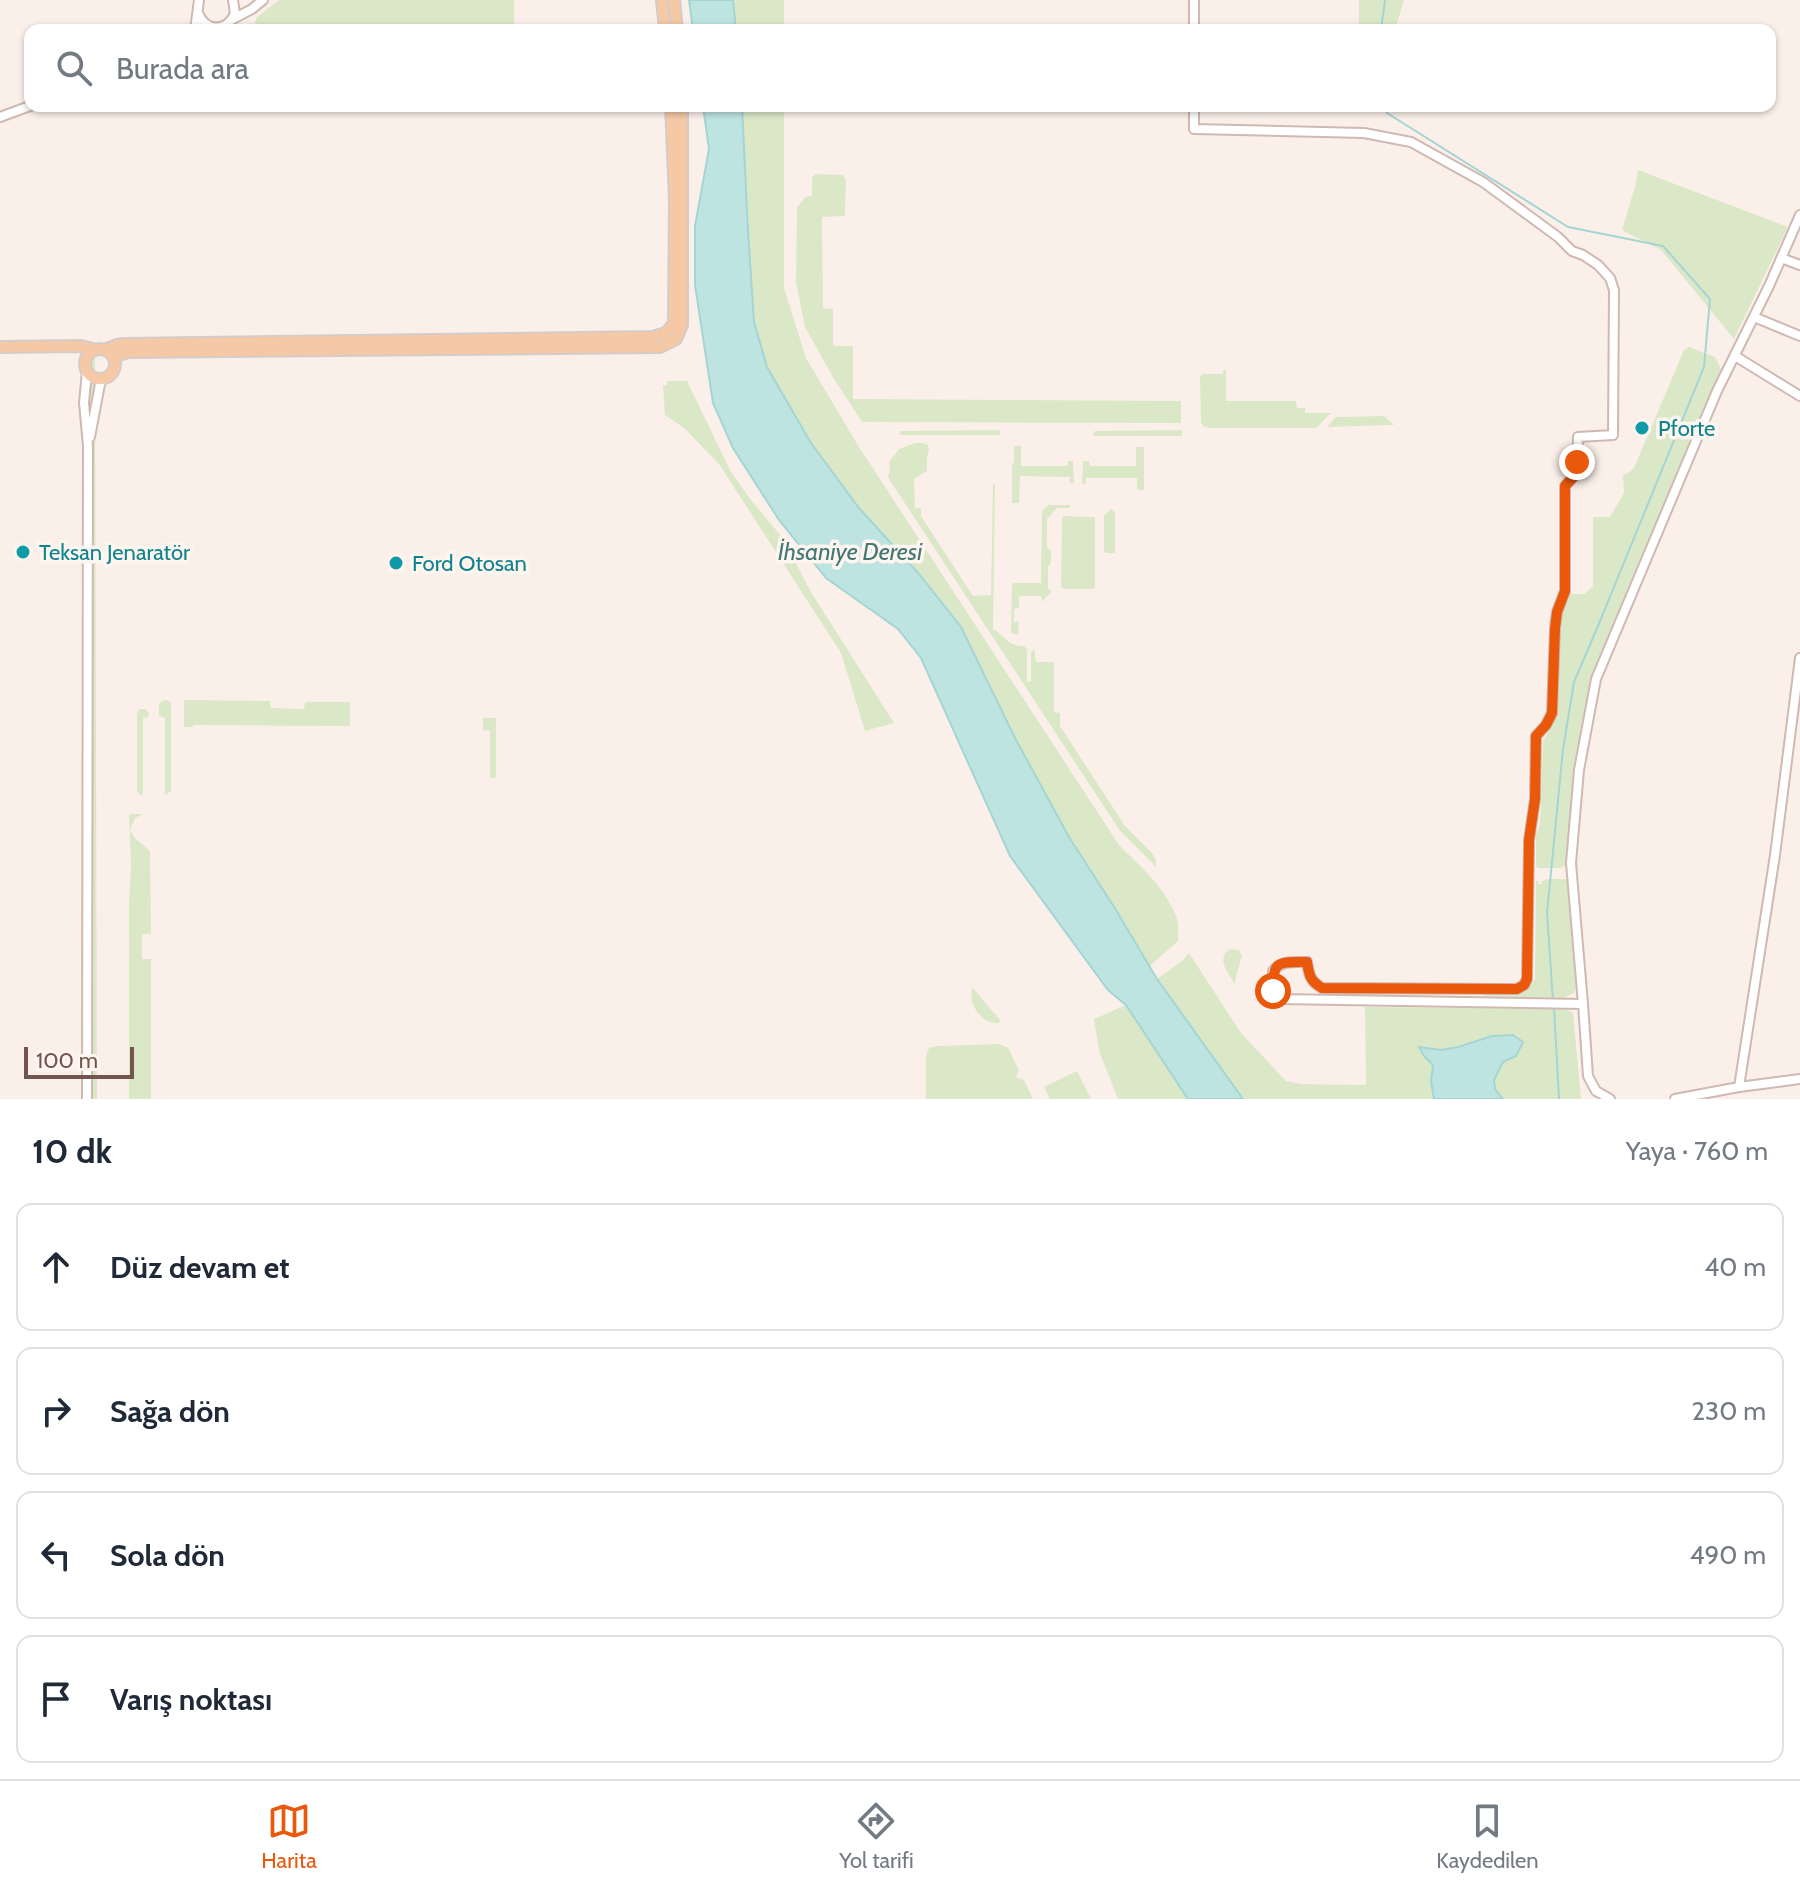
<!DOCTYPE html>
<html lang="tr">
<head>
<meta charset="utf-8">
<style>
  body { margin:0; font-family:Cabin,sans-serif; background:#f2f2f3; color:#1f2937 }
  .scale { position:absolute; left:24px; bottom:20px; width:110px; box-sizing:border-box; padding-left:8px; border:4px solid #74544e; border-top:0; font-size:22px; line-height:28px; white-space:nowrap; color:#74544e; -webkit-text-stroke:6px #fef5ef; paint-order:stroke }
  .stop { position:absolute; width:24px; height:24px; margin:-18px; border:6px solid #ea580c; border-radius:50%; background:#fff }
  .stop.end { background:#ea580c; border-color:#fff; box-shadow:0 2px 8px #0008 }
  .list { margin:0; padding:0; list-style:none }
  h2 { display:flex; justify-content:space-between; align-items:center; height:104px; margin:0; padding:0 32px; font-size:34px }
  h2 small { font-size:26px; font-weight:400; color:#747a83 }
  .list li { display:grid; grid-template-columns:52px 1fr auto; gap:24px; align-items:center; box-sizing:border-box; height:128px; margin:0 16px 16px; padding:0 16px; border:2px solid #e0e1e3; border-radius:16px }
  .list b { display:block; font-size:30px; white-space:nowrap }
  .list em { font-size:26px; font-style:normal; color:#747a83 }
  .icon { flex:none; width:44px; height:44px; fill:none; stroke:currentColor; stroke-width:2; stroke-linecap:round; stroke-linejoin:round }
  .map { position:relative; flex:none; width:1800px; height:1099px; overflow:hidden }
  .search { position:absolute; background:#fff; box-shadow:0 2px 6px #0004; left:24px; right:24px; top:24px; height:88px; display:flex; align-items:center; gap:20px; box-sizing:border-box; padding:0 28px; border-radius:16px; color:#747a83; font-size:30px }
  .sheet { height:680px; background:#fff }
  nav { display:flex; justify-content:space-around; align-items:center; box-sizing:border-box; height:112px; border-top:2px solid #e0e1e3; background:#fff; font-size:22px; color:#747a83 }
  nav a { display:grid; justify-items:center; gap:4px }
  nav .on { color:#ea580c }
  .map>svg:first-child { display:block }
  .green { fill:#dbe8c8 }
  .water { fill:#bee4e2; stroke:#a5d5d3; stroke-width:2 }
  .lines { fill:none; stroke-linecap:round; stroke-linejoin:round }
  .stream { stroke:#a5d5d3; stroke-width:2 }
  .minor-casing { stroke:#cfb9b2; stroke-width:12 }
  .major-casing { stroke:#d5ccca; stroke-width:14 }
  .minor { stroke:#fff; stroke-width:8 }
  .major { stroke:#f5c8a6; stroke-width:10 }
  .route { stroke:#ea580c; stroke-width:10 }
  .culture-dot { fill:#0f9aa8; stroke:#fef5ef; stroke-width:3 }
  .labels { text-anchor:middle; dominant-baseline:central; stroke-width:7; stroke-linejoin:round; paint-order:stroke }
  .culture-label { font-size:22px; fill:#0d838f; stroke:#fef5ef; text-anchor:start }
  .water-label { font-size:24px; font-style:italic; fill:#427876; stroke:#fef5ef }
</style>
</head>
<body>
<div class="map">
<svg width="1800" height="1099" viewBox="0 0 1800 1099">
  <rect width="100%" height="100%" fill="#fbf0e9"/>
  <path class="green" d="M279,0H514V30H256L254,25L257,17Z
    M733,0H784V30H736Z
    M1359,0H1404L1395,30H1359Z
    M742,106H784V288L806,358L859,447L1119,845C1140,866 1165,887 1176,916C1179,923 1178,933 1178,941L1150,966L1116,910L1069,837L1015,738L986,676L919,574L859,508L811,443L767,367L754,322L748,231Z
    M1638,170L1788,227L1734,339L1661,250L1622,230L1636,183Z
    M815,174L843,175L846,179L845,216L822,217L823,308L833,309V346H853V399L1181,401V423L862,422L834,379L805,327L796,282L797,208L804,198L812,195V178Z
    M1689,347L1715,357L1721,369L1593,673L1576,775L1568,865L1560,868H1538L1536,866V835L1540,824L1543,742L1558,713L1559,624L1570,594H1585L1593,586V517H1610L1624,493L1623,475L1628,473L1634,468L1684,350Z
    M90,358H95L97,1099H84Z
    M1223,370H1226V401H1296L1297,408H1305V413H1331L1316,428H1209L1203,426L1201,422L1200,377L1202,374H1223Z
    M667,381H687L731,472L751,500L782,537L811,592L894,723L865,731L841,653L719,464L684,428L665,415L663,386L667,385Z
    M1384,416L1394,425L1327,427L1336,417Z
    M999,430L1001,432L999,435H901L899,433L901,431Z
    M1182,430V436H1095L1093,434L1095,431Z
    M915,443H923L928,445L929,451L927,457V471L914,479L915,508H921V516L973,596L991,595L993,484H995L993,629C1006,636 1006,646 1024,646L1027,649V682L1031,681V653L1034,648L1036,662H1054V712L1060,713V726L1125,826L1152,853L1156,860V867L1120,831L891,482L888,477L890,471L889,462L899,449Z
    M1014,446H1021V466H1068V461H1073L1074,483H1070V477L1020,476L1019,503H1012V464L1014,462Z
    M1136,447H1144V490H1137V478H1086V484L1082,483L1083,461H1089L1090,466H1136Z
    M1048,505H1070V508H1057L1047,519V547L1051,551V563L1048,567V588L1051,592L1042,602L1041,596H1019V608L1014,609V622H1019L1018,635L1011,633L1012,584L1014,583H1041L1042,511Z
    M1111,509L1115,512V553H1106L1104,551V515Z
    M1064,516L1094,517L1095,519V587L1093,589H1064L1061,587L1062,518Z
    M168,700L171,704V791L165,795V718L159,716V704L162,701Z
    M185,700L270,701L271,708L304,709L305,702H350V726L193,725V727H184V702Z
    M140,709H146L149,713L148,717L143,718V795H140L137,790V713Z
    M483,718H496V778H490V731L483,730Z
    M129,814H143L135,818L130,830L135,838L150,851L151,934H142V959H151V1099H129V904L131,865Z
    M1548,879H1569L1576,989L1574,993L1564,998L1485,996V994C1507,994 1525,1000 1535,978L1536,881H1538V884H1542V881Z
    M1231,949L1239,950L1242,956L1236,977L1235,985L1225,968L1223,960L1225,953Z
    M1189,953L1241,1033L1286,1081L1301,1084L1366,1085L1365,1007L1565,1009L1573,1013L1581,1099H1243L1157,979L1182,961Z
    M972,987L1000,1020L999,1023C986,1024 976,1014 972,1002C971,997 972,992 972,987Z
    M1126,1005L1188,1099H1118L1099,1051L1094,1019Z
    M999,1044L1008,1048L1019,1070L1016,1077L1024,1080L1033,1099H926V1056L929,1048L936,1046Z
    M1077,1071L1091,1099H1050L1044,1087Z"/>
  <path class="water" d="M689,0H733L736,30H693Z
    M703,106H742L748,231L754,322L767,367L811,443L859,508L919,574L961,627L1015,738L1069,837L1116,910L1157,979L1243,1099H1188L1126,1005L1108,990L1010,856L921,658L898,629L826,578L779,520L733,448L713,403L695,285V226L709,149Z
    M1513,1035L1523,1042L1516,1056L1503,1062L1494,1080L1495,1089L1503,1099H1434L1431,1081L1433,1065L1424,1056L1419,1047L1441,1050L1458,1047L1492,1036Z"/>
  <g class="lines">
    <path class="stream" d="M1381,30L1385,0
      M1386,106L1387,113L1568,227L1663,246L1710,299L1704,367L1598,626L1574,682L1563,749L1547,913L1553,1001
      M1554,1007L1559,1099"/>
    <g class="minor-casing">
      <path id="minor" d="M198,13C206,32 226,32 235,14L233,0
        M233,19L252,9L263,0
        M195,30L199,0
        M1194,30V0
        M1194,106V129L1364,133L1411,142L1483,182L1558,237L1572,251L1583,255L1598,265L1610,278L1614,290L1613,435L1578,437L1577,473L1565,486V591L1557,612L1555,628L1552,713L1546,725L1536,736L1535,799L1529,840L1527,979L1524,985L1517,989L1322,988C1310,981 1309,975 1307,962C1295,962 1281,960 1273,971V991L1279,999L1583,1004L1571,863L1579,770L1596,679L1717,391L1769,286L1800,215
        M0,117L30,106
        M1781,258L1800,265
        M1754,317L1800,336
        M1735,356L1800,396
        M87,371L84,403L88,446L87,1099
        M90,437L101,379
        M1583,1004L1588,1076L1596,1091L1610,1099
        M1739,1087L1775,855L1800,658
        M1675,1099L1739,1087L1800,1079"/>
    </g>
    <g class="major-casing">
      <path id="major" d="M662,0L665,30
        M674,0L677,30
        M0,347L81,346L96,350
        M85 364a15 15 0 1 1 30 0a15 15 0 1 1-30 0Z
        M105,350L117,345L124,344L653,337L666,333L674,323L675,199L671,106
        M113,357L128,352L660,347L676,339L682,325V106"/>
    </g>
    <use href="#minor" class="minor"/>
    <use href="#major" class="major"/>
  </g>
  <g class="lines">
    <path class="route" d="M1273,991C1273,960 1277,962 1307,962C1309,975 1310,981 1322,988L1517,989L1524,985L1527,979L1529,840L1535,799L1536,736L1546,725L1552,713L1555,628L1557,612L1565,591V486L1577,473V462"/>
  </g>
  <g class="culture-dot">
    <circle cx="1642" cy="428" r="8"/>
    <circle cx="23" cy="552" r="8"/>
    <circle cx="396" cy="563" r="8"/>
  </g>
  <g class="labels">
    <g class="culture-label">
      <text x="1658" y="428">Pforte</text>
      <text x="39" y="552">Teksan Jenaratör</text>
      <text x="412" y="563">Ford Otosan</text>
    </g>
    <g class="water-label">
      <text x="850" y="551">İhsaniye Deresi</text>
    </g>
  </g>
</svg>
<div class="scale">100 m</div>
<div class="stop" style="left:1273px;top:991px"></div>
<div class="stop end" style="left:1577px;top:462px"></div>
<div class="search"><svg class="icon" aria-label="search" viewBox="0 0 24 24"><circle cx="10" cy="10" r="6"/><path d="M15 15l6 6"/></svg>Burada ara</div>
</div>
<section class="sheet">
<h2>10 dk<small>Yaya · 760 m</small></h2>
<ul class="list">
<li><svg class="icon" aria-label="ahead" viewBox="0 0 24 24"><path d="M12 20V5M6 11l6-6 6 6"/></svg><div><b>Düz devam et</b></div><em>40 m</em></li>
<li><svg class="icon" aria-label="right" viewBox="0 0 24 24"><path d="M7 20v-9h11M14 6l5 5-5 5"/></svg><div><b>Sağa dön</b></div><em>230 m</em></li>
<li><svg class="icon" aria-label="left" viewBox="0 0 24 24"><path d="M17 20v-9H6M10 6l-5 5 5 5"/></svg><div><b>Sola dön</b></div><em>490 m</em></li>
<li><svg class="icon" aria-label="arrive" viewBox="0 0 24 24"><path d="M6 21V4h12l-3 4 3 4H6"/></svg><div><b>Varış noktası</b></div></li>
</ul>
</section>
<nav>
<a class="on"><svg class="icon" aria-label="map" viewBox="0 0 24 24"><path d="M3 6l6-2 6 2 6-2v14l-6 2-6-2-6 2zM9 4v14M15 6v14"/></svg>Harita</a>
<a><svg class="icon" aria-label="directions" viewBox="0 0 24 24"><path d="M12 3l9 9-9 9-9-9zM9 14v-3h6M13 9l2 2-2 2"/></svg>Yol tarifi</a>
<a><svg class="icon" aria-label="saved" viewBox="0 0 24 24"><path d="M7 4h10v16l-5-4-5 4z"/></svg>Kaydedilen</a>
</nav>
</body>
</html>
